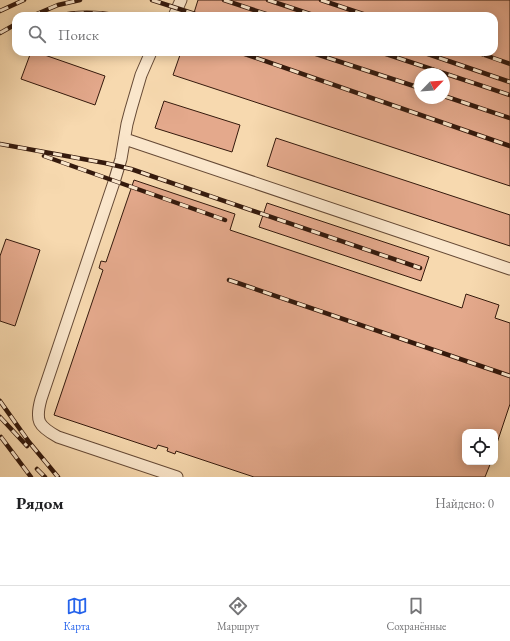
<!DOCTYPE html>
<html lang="ru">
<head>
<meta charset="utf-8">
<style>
  body { margin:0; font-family:"EB Garamond",serif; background:#f6f6f6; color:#202124 }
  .controls { position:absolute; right:12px; bottom:12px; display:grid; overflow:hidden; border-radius:8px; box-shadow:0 2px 10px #0003 }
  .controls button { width:36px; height:36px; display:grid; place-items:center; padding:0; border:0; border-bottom:1px solid #e0e0e0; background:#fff; color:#202124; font:20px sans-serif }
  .compass { position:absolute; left:414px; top:68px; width:36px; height:36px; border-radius:50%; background:#fff; box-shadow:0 2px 10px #0003; rotate:65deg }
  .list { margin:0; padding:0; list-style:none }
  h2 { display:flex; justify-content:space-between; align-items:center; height:52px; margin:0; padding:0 16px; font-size:17px }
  h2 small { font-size:13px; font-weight:400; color:#757577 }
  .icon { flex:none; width:22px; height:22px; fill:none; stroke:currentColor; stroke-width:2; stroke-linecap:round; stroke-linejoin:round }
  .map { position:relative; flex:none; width:510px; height:477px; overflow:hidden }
  .search { position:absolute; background:#fff; box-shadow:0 2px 10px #0003; left:12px; right:12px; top:12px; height:44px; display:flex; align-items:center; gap:10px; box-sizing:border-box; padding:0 14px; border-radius:12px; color:#757577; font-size:15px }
  .sheet { height:108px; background:#fff }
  nav { display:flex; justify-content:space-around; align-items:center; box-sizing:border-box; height:56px; border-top:1px solid #e0e0e0; background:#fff; font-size:11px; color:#757577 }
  nav a { display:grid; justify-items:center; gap:2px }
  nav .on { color:#2563eb }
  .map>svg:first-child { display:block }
  .building { fill:#e4a98c; stroke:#351a0d; fill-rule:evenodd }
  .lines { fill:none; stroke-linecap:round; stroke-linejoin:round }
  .minor-casing { stroke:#664a36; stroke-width:13 }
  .minor { stroke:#fae6cb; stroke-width:11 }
  .rail-casing { stroke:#351a0d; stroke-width:4.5 }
  .rail { stroke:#fae6cb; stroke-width:3; stroke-dasharray:9; stroke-linecap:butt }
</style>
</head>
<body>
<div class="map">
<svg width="510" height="477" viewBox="0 0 510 477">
  <rect width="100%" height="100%" fill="#f7d9af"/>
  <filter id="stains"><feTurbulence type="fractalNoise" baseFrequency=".005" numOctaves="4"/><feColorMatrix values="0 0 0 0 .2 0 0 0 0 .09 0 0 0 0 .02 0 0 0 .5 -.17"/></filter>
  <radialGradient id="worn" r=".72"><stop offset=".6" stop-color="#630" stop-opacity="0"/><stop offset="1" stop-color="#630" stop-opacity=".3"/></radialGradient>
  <path class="building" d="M198,0H510V186L173,75L181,52H494V16H193ZM420,74H444V98H420Z
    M31,52H36L105,76L95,105L21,79Z
    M164,101L240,125L232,152L155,128Z
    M276,138L510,215V246L267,166Z
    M134,180L235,214L230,230L462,308L466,294L499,305L495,318L510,323V404L495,449V432H465V462H491L485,477H254L176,451L175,454L167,451L168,448L158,445L156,449L54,415L103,270L99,268L101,261L106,262Z
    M267,203L429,257L421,281L259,227Z
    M6,239L40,250L15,326L0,321V256Z"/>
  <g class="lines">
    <g class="minor-casing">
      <path id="minor" d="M174,16L181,0
        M151,52L141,75L131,109L127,124L121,159L114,182L41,399C35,421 38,426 58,437L177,477
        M125,139L510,269"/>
    </g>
    <use href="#minor" class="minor"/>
    <g class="rail-casing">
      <path id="rail" d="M152,0L201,16
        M224,0L272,16
        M268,0L316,16
        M321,0L369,16
        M0,11L24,0
        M32,16L58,5L80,0
        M57,16C78,11 99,12 121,16
        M0,33L16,24
        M239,52L510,146
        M310,52L420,88
        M380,52L510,95
        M422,52L510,82
        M476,52L510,64
        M444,96L510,118
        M0,144L105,163L131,169L420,268
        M44,156L225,220
        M229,280L510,376
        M0,401L29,442L58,477
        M0,417L27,446
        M1,437L31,477
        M37,469L45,477"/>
    </g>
    <use href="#rail" class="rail"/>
  </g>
  <rect width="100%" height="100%" filter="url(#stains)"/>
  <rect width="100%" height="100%" fill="url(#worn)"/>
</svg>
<div class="controls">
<button><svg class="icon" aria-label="locate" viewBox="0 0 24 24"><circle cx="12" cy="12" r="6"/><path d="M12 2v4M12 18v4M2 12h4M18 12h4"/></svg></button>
</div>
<svg class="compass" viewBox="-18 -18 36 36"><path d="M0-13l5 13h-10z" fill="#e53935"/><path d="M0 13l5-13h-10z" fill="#757577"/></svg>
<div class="search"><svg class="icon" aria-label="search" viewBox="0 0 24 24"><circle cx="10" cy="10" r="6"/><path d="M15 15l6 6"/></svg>Поиск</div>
</div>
<section class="sheet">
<h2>Рядом<small>Найдено: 0</small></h2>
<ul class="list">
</ul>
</section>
<nav>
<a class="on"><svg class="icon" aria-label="map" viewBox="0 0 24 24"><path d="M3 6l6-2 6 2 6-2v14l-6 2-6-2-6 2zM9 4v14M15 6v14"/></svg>Карта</a>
<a><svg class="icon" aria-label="directions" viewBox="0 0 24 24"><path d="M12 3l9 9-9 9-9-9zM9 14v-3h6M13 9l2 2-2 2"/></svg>Маршрут</a>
<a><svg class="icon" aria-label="saved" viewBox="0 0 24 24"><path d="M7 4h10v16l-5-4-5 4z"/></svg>Сохранённые</a>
</nav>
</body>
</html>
